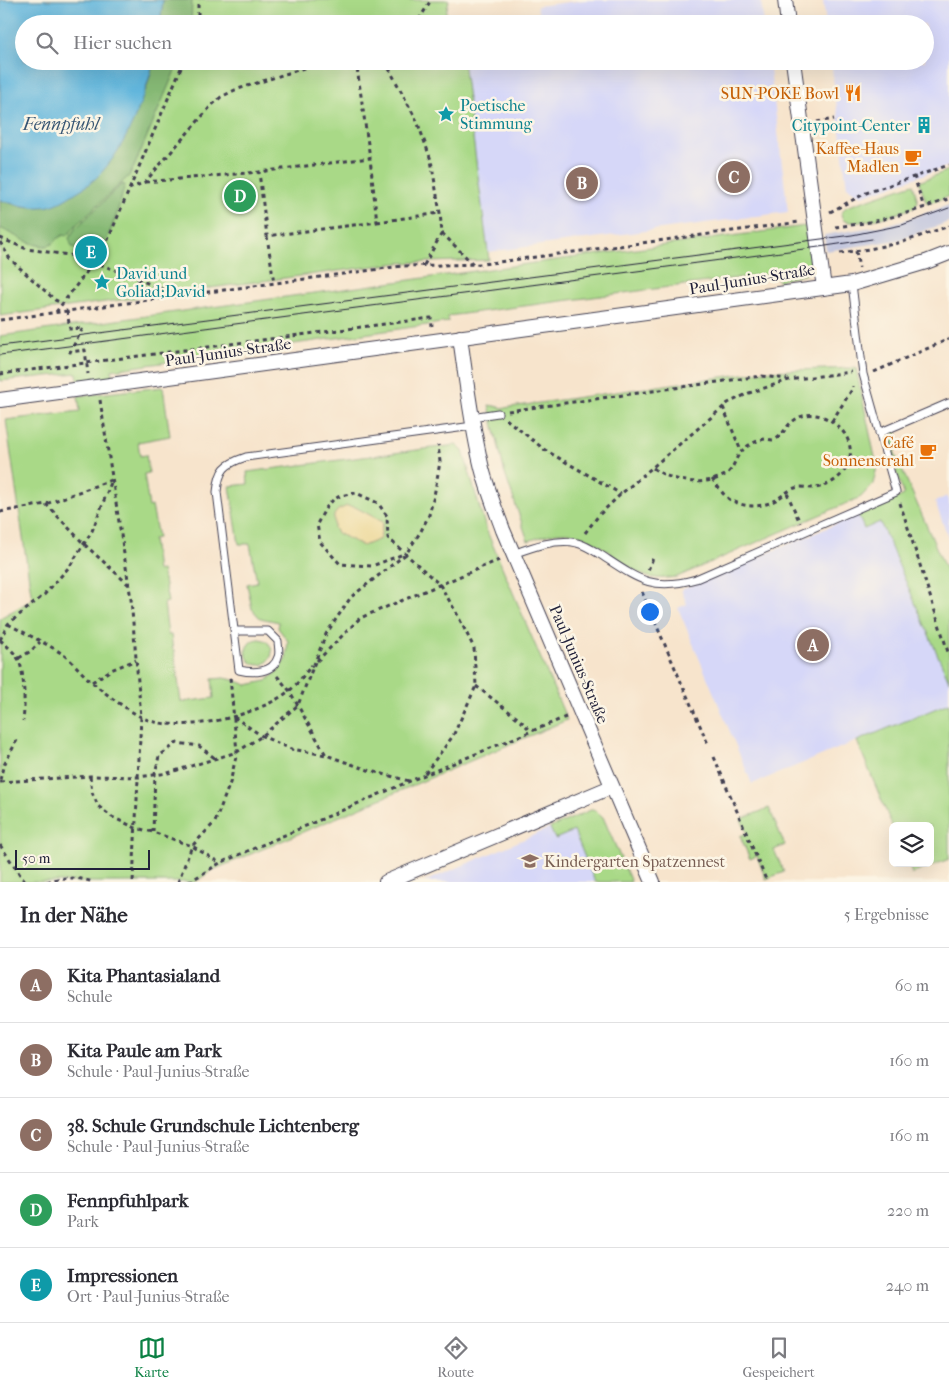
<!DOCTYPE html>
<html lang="de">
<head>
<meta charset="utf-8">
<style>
  body { margin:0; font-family:"IM FELL French Canon",serif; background:#f7f7f7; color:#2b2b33 }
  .controls { position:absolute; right:15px; bottom:15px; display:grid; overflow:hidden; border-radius:8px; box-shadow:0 5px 20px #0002 }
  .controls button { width:45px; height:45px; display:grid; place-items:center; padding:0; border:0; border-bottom:1px solid #e1e1e2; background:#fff; color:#2b2b33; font:25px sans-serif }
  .scale { position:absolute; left:15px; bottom:12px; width:135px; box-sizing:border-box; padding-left:5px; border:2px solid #22223b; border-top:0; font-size:14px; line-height:18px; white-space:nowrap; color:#22223b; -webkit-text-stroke:4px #fcf5e5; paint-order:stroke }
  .you { position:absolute; left:649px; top:611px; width:18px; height:18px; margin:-12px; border:4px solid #fff; border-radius:50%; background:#1a73e8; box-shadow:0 0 0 8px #1a73e833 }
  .badge { display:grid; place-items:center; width:32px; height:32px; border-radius:50%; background:#0b8043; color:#fff; font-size:16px; font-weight:700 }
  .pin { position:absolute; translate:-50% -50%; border:2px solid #fff; box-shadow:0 1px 5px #0006 }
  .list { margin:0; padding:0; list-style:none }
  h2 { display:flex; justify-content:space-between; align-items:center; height:65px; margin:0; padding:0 20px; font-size:21px }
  h2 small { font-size:16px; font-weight:400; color:#7c7c81 }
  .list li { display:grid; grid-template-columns:32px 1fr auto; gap:15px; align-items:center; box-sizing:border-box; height:75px; padding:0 20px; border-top:1px solid #e1e1e2 }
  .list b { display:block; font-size:19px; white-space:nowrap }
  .list p { margin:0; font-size:16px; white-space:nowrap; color:#7c7c81 }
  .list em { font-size:16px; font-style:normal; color:#7c7c81 }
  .icon { flex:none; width:28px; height:28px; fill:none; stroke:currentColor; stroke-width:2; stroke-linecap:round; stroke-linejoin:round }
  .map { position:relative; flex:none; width:949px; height:882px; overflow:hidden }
  .search { position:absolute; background:#fff; box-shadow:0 5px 20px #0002; left:15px; right:15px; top:15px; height:55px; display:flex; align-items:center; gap:12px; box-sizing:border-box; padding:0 18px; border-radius:28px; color:#7c7c81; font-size:19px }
  .sheet { height:440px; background:#fff }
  nav { display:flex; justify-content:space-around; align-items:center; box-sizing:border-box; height:70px; border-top:1px solid #e1e1e2; background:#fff; font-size:14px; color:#7c7c81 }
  nav a { display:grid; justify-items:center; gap:2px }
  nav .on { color:#0b8043 }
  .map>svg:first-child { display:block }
  .built { fill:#d6d7f8 }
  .industrial { fill:#bec2dd }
  .green { fill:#a9d987; stroke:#667e61 }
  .forest { fill:#86b974; stroke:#546e58 }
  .sand { fill:#eeda9e; stroke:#887e6c }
  .water { fill:#60b6dd; stroke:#416c8c }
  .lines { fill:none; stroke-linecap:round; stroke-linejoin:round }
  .service-casing { stroke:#423f51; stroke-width:9 }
  .minor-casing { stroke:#423f51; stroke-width:16 }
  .path { stroke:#423f51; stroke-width:3; stroke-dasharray:4 4; stroke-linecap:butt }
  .service { stroke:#fff; stroke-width:7 }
  .minor { stroke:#fff; stroke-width:14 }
  .tram { stroke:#22223b; stroke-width:1 }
  .labels { text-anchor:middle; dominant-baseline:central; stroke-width:5; stroke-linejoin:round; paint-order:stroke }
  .food-label { font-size:16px; fill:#c56008; stroke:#fcf5e5; text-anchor:end }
  .culture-label { font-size:16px; fill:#0d838f; stroke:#fcf5e5; text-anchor:start }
  .street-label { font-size:16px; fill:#22223b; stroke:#fcf5e5 }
  .education-label { font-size:16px; fill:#785e54; stroke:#fcf5e5; text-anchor:start }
  .water-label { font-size:18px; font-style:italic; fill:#385674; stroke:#fcf5e5 }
</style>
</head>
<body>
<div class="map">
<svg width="949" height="882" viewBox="0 0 949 882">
  <rect width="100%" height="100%" fill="#fcf5e5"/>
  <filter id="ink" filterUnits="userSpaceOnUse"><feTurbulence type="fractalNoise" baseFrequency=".02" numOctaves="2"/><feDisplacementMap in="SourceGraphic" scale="10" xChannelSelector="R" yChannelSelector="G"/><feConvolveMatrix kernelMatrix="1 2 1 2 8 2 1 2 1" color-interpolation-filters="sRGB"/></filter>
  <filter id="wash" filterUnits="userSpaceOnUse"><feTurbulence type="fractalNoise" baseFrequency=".0096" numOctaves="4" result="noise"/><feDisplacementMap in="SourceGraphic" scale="20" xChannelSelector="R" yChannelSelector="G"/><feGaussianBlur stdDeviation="1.12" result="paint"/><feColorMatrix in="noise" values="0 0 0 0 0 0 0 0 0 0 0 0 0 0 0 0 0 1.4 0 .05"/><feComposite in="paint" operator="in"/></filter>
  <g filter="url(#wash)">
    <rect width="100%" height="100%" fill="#f7e4cc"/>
    <path class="built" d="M585,0H761L764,24H490L539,16L537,6Z
      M823,0H949V166L862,196L847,187L831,61H925V24H826Z
      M463,61H769L788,212L488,252Z
      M947,496L949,500V540L935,502Z
      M858,515L864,529L880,522L949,681V703L752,784L678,608L687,604L681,590Z
      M550,828L555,839L574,831L595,882H424Z"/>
    <path class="industrial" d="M949,205V222L898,240L826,251L824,235L885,225L912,218Z"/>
    <path class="green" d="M0,0H449L445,17L447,24H24V61H463L489,260L398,263L0,316Z
      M949,170V194L947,197L930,203L926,202L919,182Z
      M913,184L918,202L915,207C900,213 856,228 843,220L841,214L846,207Z
      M805,226L812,271L803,275L778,281L776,273L448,316V322L112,370L113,380L79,384L77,373L0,381V336Z
      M856,368L877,467L873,484L861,497L677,577C666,578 654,580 643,575C618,563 598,537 570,533C556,531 541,537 528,541L505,474L489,405L504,408L764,371Z
      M163,387L170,436L138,442L140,456L146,455L149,473L144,474L149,507L152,506L158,538L153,539L157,571L162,570L168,602L164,603L168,635H171L173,650H174L181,702L214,698L212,679L224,678L234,680L247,685L266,681L277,672L286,659L288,641L278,628L279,622L260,618L252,609L247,584L257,582L250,544H239L230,486L248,484L247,472L456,445L463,451L486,529L567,720L213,870L195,882H0V618L32,600L6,420L80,411L78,396Z
      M895,430L903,447L894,451L949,577V681L880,522L864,529L858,515L904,495L885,440L888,433Z
      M246 652a13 13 0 1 1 26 0a13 13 0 1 1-26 0Z
      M949,703V859L912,874L908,863H930V826H893V828L857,741Z
      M769,808L785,845L774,850L784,872L766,879L757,856L750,859L740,836L747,833L741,819Z
      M593,809L603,817L631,882H595L574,831L555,839L550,828Z"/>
    <path class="forest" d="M163,0H192L191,24H160Z
      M154,61H179L134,167L129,176L78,223L67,236L64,235C57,237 54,245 47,246C32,247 13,234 0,228V200L23,207L146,90Z
      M122,184L125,185C120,201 110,247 94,253L72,247L69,238L75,229Z"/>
    <path class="sand" d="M347,506L355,507L383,522L380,539L363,546L337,533L334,528V515L338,510Z"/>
    <path class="water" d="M0,0H163L160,24H24V61H154C143,102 123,158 89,184C84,188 78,191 72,195C63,201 53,207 41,207C26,208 14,204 0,200Z"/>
  </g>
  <g filter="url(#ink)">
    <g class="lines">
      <g class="service-casing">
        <path id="service" d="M471,417L498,413
          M879,433L949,403
          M513,554C532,547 557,538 577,543C586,545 596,552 604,557C639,580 653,591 696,579L896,492L863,374L852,284
          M235,631H268L278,641C278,645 280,653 278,657C273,674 252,673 239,670L217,492C219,469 225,464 246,457L473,426"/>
      </g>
      <g class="minor-casing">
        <path id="minor" d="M785,0L788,24
          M793,61L824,288
          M460,337C466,379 471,422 481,464C486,486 495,508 503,530L653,882
          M0,400L852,284L926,262L949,253
          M386,882L611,787"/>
      </g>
      <path class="path" d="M198,24V0
        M412,24L420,18L431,0
        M356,61L370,158
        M385,61L417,121L431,160L440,213L442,233L424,265
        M817,122L834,119
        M914,176L924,208
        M145,182L259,172L370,158L377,222L267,236L259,172
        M129,189L145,182L211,106L221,97L235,90L326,61
        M830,212L866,193L949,165
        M377,222L440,213
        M835,227C875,223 911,213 948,199
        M442,233L473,264
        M267,236L274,283
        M0,238L27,249L82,257L177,295
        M0,242L10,259L55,300L62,303
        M856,251L859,268
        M840,253L869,249L903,242L949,226
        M67,311L70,329L83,328L70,352L85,350L88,374
        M56,312L104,249L184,61
        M0,320L402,266L483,264L800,222
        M874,372L949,339
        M0,374L431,318L432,326
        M100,400L131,599L141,717L133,882
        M723,407L741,451
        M508,411L761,376L787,379
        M506,419L545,450L621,494
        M832,421L853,388V386
        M653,468C672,482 703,487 725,475C735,469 734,458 742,451C747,445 758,440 765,439C769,439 772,441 776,439C783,435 786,426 792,422C809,407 832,417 844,433C850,441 852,452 849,462C844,476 829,487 814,488C808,488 801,486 795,488C789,490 782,496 776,500C761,508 744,508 729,499C723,495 717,485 712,479
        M787,493L800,523
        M900,503L949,655
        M46,504L84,544L129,585
        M0,512L46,504L111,480
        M585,533L599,515L621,494L728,403L749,393L789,380L851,372
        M401,555L372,566L340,564L320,542L317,524L325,509L333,500L340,496L356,493L378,503L387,516L388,538L440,585L456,612L474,648L476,686L453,736L423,776
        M648,570L653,558
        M642,592L708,744
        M8,624C26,634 44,642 61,653C73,661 81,673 92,682C106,694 124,708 141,717C178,736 258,716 289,691C298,684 305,673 312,665
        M0,640L8,624L44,595L70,566L92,531L112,480
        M0,640C6,645 13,651 17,657C25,668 25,707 23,721
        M19,658L31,651L40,642
        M317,661L360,618L499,560
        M277,676L289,690L326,755L368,770L409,781
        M92,682L111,670L136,660
        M476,686L520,720L531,731
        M234,717L262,736L291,749L326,755
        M714,757L767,882
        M90,776L92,792L98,806L112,817L136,828L153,832L192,846L220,863
        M0,780L3,767L17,740
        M0,782L90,776L139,777L168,773L237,752L262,736L298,705L326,634L351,597L406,554L421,531L429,515L434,496L440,462L438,445
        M153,832L155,774L159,756L177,743L199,746L216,759
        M0,845L25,882
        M47,882C61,876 78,877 93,882
        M178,882L192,846L215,822L230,783L237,752L230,677
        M189,882L220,863L410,781L566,717"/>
      <use href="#service" class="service"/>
      <use href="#minor" class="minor"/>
      <path class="tram" d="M0,346L852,235L902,225L949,208
        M0,355L819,247L872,239"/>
    </g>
  </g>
  <defs>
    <g id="restaurant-bare" transform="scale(1.35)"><path d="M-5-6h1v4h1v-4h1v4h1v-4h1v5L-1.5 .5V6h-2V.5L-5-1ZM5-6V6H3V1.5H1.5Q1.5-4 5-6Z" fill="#e8710a" stroke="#fcf5e5" stroke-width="2.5" paint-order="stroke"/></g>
    <g id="sight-bare" transform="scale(1.35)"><path d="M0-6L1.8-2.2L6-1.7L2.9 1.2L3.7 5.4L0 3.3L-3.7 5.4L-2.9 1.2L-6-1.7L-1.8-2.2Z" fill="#0f9aa8" stroke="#fcf5e5" stroke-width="2.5" paint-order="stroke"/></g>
    <g id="building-bare" transform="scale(1.35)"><path d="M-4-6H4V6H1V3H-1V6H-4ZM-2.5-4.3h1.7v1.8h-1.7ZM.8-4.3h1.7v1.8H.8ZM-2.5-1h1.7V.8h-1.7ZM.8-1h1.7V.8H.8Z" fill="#0f9aa8" stroke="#fcf5e5" stroke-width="2.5" paint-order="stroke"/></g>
    <g id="cafe-bare" transform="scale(1.35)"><path d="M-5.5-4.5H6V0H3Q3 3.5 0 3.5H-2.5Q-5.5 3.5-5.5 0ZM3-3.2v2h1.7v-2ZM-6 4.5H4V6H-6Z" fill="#e8710a" stroke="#fcf5e5" stroke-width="2.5" paint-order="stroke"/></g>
    <g id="school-bare" transform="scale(1.35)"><path d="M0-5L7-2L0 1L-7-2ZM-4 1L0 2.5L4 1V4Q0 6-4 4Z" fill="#8d6e63" stroke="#fcf5e5" stroke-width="2.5" paint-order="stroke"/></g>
  </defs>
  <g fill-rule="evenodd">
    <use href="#restaurant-bare" x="853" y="93"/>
    <use href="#sight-bare" x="446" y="114"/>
    <use href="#building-bare" x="924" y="125"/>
    <use href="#cafe-bare" x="913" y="157"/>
    <use href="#sight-bare" x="102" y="282"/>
    <use href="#cafe-bare" x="928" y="451"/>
    <use href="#school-bare" x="530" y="861"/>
  </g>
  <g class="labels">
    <g class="food-label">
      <text x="839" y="93">SUN-POKE Bowl</text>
      <text x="899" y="148">Kaffee-Haus<tspan x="899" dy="18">Madlen</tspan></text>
      <text x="914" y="442">Café<tspan x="914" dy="18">Sonnenstrahl</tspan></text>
    </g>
    <g class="culture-label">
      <text x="460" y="105">Poetische<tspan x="460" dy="18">Stimmung</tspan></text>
      <text x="910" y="125" text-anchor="end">Citypoint-Center</text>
      <text x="116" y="273">David und<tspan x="116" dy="18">Goliad;David</tspan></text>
    </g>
    <g class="street-label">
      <text transform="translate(752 279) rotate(-9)">Paul-Junius-Straße</text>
      <text transform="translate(228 352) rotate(-8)">Paul-Junius-Straße</text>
      <text transform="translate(579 664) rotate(67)">Paul-Junius-Straße</text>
    </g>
    <g class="education-label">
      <text x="544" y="861">Kindergarten Spatzennest</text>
    </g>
    <g class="water-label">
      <text x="61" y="124">Fennpfuhl</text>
    </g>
  </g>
</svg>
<div class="controls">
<button><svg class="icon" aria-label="layers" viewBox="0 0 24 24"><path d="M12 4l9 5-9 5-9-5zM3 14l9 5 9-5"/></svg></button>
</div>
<div class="scale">50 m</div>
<div class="you"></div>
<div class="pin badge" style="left:813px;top:645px;background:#8d6e63">A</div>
<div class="pin badge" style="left:582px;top:183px;background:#8d6e63">B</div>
<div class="pin badge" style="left:734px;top:177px;background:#8d6e63">C</div>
<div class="pin badge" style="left:240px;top:196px;background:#2e9e5b">D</div>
<div class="pin badge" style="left:91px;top:252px;background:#0f9aa8">E</div>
<div class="search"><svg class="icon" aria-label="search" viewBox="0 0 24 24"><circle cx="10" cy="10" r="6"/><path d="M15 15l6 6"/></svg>Hier suchen</div>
</div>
<section class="sheet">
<h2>In der Nähe<small>5 Ergebnisse</small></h2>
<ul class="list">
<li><span class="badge" style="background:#8d6e63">A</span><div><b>Kita Phantasialand</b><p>Schule</p></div><em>60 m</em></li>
<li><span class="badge" style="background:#8d6e63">B</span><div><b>Kita Paule am Park</b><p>Schule · Paul-Junius-Straße</p></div><em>160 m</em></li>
<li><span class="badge" style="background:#8d6e63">C</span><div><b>38. Schule Grundschule Lichtenberg</b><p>Schule · Paul-Junius-Straße</p></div><em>160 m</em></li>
<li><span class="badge" style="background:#2e9e5b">D</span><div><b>Fennpfuhlpark</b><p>Park</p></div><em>220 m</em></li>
<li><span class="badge" style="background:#0f9aa8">E</span><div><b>Impressionen</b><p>Ort · Paul-Junius-Straße</p></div><em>240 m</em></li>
</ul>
</section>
<nav>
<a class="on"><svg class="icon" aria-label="map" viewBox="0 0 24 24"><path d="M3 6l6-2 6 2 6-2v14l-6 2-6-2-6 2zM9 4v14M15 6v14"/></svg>Karte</a>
<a><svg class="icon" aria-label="directions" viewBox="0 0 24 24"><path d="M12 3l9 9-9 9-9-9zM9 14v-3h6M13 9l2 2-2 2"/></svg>Route</a>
<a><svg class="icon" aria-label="saved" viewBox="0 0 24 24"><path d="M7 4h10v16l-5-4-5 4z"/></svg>Gespeichert</a>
</nav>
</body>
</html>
